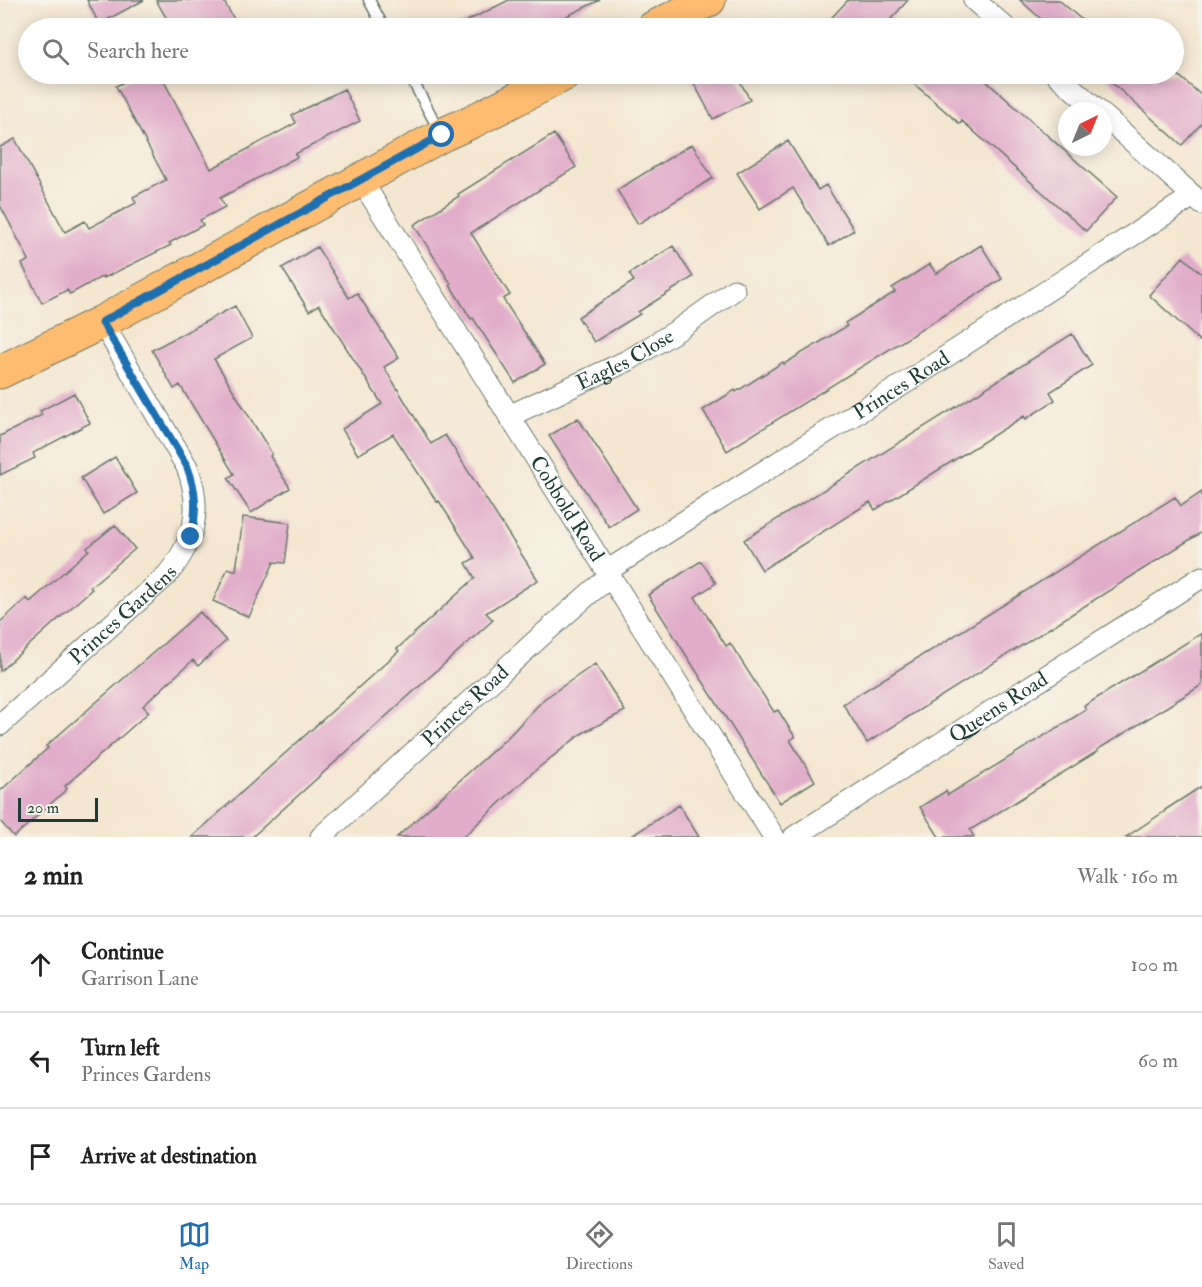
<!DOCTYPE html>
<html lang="en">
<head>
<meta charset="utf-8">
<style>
  body { margin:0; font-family:"IM FELL Double Pica",serif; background:#f2f2f2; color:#222 }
  .compass { position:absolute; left:1058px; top:102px; width:54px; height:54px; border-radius:50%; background:#fff; box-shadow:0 3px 15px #0003; rotate:43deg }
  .scale { position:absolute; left:18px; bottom:15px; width:80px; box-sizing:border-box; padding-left:6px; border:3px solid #1f3d34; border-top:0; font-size:16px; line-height:21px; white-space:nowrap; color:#1f3d34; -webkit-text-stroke:4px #f7f3e8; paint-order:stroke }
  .stop { position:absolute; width:18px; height:18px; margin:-14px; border:4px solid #1f6fb2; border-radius:50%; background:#fff }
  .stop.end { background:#1f6fb2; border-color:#fff; box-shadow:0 2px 6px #0008 }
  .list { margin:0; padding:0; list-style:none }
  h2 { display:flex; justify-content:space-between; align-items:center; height:78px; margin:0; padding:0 24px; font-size:26px }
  h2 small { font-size:20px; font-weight:400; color:#767676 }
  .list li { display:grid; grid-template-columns:39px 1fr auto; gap:18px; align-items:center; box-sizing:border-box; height:96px; padding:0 24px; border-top:2px solid #e0e0e0 }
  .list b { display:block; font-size:22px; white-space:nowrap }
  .list p { margin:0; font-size:20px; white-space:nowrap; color:#767676 }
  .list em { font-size:20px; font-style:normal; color:#767676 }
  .icon { flex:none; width:33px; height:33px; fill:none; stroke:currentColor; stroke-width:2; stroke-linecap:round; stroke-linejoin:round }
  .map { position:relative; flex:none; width:1202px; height:837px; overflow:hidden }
  .search { position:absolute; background:#fff; box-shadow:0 3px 15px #0003; left:18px; right:18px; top:18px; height:66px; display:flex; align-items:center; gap:15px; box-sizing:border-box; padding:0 21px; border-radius:33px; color:#767676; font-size:22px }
  .sheet { height:366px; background:#fff }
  nav { display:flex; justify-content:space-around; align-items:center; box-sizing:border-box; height:84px; border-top:2px solid #e0e0e0; background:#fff; font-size:16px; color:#767676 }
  nav a { display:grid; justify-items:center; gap:3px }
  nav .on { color:#1f6fb2 }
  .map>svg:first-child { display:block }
  .building { fill:#e1adcb }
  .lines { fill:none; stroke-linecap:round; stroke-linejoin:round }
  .service-casing { stroke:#6a786b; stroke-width:13 }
  .minor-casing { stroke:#6a786b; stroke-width:23 }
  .primary-casing { stroke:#6a786b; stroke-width:35 }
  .service { stroke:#fff; stroke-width:10 }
  .minor { stroke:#fff; stroke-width:21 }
  .primary { stroke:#fdbc70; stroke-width:33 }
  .route { stroke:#1f6fb2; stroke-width:8 }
  .labels { text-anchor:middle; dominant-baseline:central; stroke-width:4.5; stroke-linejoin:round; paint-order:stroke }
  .street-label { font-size:21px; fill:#1f3d34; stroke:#f7f3e8 }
</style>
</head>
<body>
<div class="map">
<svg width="1202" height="837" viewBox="0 0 1202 837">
  <rect width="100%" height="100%" fill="#f7f3e8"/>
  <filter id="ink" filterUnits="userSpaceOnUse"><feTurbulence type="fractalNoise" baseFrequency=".0167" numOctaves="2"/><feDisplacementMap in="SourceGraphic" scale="12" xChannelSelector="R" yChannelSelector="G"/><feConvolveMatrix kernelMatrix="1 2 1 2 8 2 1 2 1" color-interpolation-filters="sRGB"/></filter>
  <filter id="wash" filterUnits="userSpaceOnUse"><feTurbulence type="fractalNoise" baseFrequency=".008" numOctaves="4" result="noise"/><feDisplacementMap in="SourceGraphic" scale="24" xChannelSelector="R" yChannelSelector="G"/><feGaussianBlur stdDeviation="1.35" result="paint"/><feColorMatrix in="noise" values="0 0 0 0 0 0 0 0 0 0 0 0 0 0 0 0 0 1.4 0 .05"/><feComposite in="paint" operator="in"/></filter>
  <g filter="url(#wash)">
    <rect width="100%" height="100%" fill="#f4e7d1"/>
    <g id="blocks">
      <path class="building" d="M87,0H144L99,24Z
        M156,0H223L239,28H172Z
        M509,0H600L542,28H453Z
        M848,0H908L883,28H822Z
        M1020,0H1059L1091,28H1051Z
        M140,74H160L211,169L296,123L292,115L344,89L360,121L295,154L297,157L220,198L225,207L200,220L203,225L169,243L171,245L104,278L103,276L70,294L67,290L42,303L22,264L29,260L0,205V147L15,139L65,232L85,221L89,228L136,203L133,197L166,180L116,86Z
        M689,74H736L750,100L713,119Z
        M903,74H978L1117,197L1086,231L962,121L960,124Z
        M1102,74H1177L1202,96V123L1182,145Z
        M554,134L576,167L471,233L510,295L503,299L545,364L515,383L473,318L471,319L450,285L451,284L414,225L459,196L458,194Z
        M788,141L818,190L826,185L854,230L829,246L793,188L760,209L737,173Z
        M692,144L713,178L638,224L617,190Z
        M981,245L1002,279L727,451L703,410L735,390L736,392L783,362L784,364L847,326L845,323L895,292L892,288L930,264L936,274Z
        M673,246L693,277L638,312L640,314L594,342L578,317L634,281L629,274Z
        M317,247L349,298L357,293L399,358L384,367L431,444L445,435L538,580L486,613L493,620L252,837H192L399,651L397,649L475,578L466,563L475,558L439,501L437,502L393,434L358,455L342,429L382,404L319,305L309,311L282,268Z
        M1183,257L1202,274V343L1149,295Z
        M235,306L252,338L214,359L272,454L270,456L290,488L251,513L228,478L234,474L180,385L174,389L152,350Z
        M1072,334L1092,365L1050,392L1055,400L1026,419L1024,416L875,510L870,502L762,570L744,540Z
        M74,393L90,423L33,453L35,458L0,475V436L42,415L40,411Z
        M578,418L637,509L609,527L549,436Z
        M115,457L137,493L103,514L81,478Z
        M1202,492V532L867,743L843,704L927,652V653L1175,497L1181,506Z
        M243,517L290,523L285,563L274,562L249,617L213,601L228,568L236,571Z
        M115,525L135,549L90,587L92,589L0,671V622L27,598L30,602L89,550L87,548Z
        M701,561L716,583L695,597L726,646L730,643L774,712L778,710L795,737L790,740L815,781L780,803L648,595Z
        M200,612L226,641L198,666L193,660L143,706L149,712L65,786L67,789L14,837L0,821V791L48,748L46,746Z
        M1202,633V685L1097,750L1098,751L970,830L974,837H939L920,807L946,791L948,795L1086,710L1084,706Z
        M595,664L625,711L581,734L532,773L463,837H397L508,737L544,699Z
        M1202,786V837H1126L1165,811V810Z
        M679,805L699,837H630Z"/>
    </g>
  </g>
  <g filter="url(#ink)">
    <use href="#blocks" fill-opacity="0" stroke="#6a786b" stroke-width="1.5"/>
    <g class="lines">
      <g class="service-casing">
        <path id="service" d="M369,0L384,28
          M409,74L440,132"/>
      </g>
      <g class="minor-casing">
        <g id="minor">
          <path d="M974,0L1006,28"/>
          <path d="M1056,74L1098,111"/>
          <path d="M1103,115L1202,204"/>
          <path id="s1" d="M361,180L774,837"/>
          <path id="s2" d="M509,416L629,360L678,330L734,290"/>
          <path id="s3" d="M607,571L702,510L913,378L1193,196"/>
          <path id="s4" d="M0,725L167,575C195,541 203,508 187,467L102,322"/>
          <path id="s5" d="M321,837L540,637L591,592L610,577"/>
          <path id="s6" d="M794,837L1202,577"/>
        </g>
      </g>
      <g class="primary-casing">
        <path id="primary" d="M653,28L709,0
          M0,372L102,322L442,135L473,121L565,74"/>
      </g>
      <use href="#service" class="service"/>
      <use href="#minor" class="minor"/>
      <use href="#primary" class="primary"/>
    </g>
  </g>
  <g class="lines" filter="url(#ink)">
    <path class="route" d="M191,537C197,511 197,492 187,466L102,322L442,135"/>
  </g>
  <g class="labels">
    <g class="street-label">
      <text stroke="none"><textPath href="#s2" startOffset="129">Eagles Close</textPath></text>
      <text stroke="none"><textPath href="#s3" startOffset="348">Princes Road</textPath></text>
      <text stroke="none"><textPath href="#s1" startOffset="388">Cobbold Road</textPath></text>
      <text stroke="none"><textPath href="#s4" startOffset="165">Princes Gardens</textPath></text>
      <text stroke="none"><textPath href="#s5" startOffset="195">Princes Road</textPath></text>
      <text stroke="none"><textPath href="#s6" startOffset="242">Queens Road</textPath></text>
    </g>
  </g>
</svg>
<svg class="compass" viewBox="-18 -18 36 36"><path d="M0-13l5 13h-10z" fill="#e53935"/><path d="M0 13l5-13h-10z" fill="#767676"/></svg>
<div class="scale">20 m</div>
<div class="stop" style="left:442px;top:135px"></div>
<div class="stop end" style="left:191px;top:537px"></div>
<div class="search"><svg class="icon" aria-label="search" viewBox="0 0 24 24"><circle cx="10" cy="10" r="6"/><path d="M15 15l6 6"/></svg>Search here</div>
</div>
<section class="sheet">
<h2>2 min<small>Walk · 160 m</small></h2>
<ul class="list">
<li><svg class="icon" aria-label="ahead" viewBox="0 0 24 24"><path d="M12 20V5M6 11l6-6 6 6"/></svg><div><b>Continue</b><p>Garrison Lane</p></div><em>100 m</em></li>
<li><svg class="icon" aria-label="left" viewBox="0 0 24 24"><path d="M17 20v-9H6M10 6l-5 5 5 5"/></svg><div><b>Turn left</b><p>Princes Gardens</p></div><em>60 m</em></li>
<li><svg class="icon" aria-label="arrive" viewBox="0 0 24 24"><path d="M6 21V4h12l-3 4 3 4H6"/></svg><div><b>Arrive at destination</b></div></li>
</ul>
</section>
<nav>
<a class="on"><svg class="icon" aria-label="map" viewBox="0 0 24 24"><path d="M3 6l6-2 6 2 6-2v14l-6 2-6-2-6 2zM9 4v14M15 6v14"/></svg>Map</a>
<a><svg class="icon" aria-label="directions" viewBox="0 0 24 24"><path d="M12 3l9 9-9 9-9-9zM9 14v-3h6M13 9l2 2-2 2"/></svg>Directions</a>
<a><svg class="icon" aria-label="saved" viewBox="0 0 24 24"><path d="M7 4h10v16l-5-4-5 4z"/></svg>Saved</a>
</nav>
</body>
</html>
